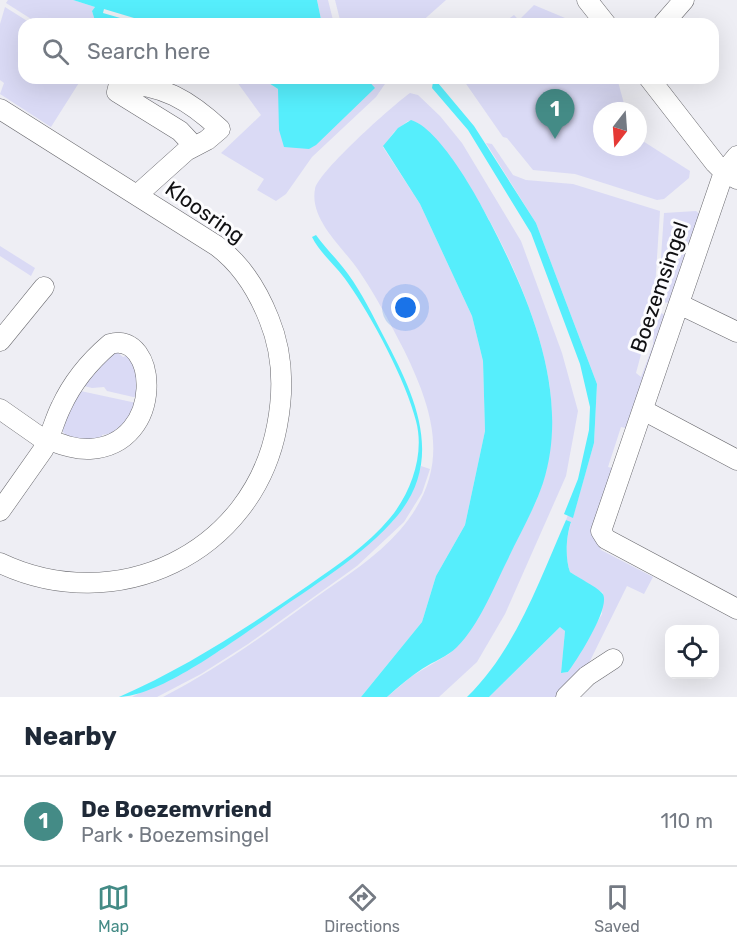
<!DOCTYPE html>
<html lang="en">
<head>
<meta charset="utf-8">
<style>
  body { margin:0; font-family:Rubik,sans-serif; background:#f2f2f3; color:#1f2937 }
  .controls { position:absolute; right:18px; bottom:18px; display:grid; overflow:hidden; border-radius:12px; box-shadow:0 6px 24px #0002 }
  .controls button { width:54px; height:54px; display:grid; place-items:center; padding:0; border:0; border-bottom:2px solid #e0e1e3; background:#fff; color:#1f2937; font:30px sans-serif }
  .compass { position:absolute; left:593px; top:102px; width:54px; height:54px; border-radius:50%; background:#fff; box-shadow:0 6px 24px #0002; rotate:197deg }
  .you { position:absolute; left:406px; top:308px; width:21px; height:21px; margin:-15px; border:4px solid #fff; border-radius:50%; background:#1a73e8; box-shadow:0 0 0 9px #1a73e833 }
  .badge { display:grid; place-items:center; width:39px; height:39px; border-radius:50%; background:#448b86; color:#fff; font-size:20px; font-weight:700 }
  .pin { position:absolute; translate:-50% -50px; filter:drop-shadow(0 2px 3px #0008) }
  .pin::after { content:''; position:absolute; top:32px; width:21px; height:18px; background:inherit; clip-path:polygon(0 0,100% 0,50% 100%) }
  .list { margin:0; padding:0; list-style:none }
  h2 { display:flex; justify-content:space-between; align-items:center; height:78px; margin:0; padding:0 24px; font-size:26px }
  h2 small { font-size:20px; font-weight:400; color:#747a83 }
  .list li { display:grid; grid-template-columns:39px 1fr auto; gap:18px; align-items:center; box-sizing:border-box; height:90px; padding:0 24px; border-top:2px solid #e0e1e3 }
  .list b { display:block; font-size:22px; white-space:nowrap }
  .list p { margin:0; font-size:20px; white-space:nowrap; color:#747a83 }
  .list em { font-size:20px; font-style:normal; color:#747a83 }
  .icon { flex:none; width:33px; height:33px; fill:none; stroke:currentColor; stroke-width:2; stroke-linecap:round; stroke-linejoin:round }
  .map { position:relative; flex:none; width:737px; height:697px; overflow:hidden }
  .search { position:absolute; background:#fff; box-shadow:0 6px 24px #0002; left:18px; right:18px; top:18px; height:66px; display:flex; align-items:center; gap:15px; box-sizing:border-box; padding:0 21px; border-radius:18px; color:#747a83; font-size:22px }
  .sheet { height:168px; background:#fff }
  nav { display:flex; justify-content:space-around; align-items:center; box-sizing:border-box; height:84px; border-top:2px solid #e0e1e3; background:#fff; font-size:16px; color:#747a83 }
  nav a { display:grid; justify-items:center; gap:3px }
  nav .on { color:#448b86 }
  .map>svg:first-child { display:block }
  .green { fill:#dadaf5 }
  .water { fill:#56eefc }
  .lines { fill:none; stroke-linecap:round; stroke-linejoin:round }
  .minor-casing { stroke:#6a6a6f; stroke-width:21 }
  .minor { stroke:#fff; stroke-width:20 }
  .labels { text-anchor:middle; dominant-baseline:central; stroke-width:6; stroke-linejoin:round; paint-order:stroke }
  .street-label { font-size:21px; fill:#101012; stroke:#fcfcfe }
</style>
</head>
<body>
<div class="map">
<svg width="737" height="697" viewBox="0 0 737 697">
  <rect width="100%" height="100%" fill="#eeeef4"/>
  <path class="green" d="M8,0H73L95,7L92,11L96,24H39L6,3Z
    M317,0H328L334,24H322Z
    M335,0H446L419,24H341Z
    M534,5L577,23L578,24H501L514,15L519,20Z
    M5,7L32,24H24V78H82L51,127L0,94L4,83L0,80V24Z
    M238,78L247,81L261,78L278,89L297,78H389L376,97L312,157L286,194L276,201L257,190L264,179L221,153L261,115L237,82Z
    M462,78H617L626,111H602V147H638V138L690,171L689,178L664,199L657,200L575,174L533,170L507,138L503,137Z
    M410,93L418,95L440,116L462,143L521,241L562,353L578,411L566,476L505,614L477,662L439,697H387L412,676L449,654L463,639L502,570L537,499C552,461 555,422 549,382C538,308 487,201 439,145C430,135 422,120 408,121L394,132L383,147L420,204L472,316L483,361L485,431L465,525L436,576L422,622L361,697H163C217,669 266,634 315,598C344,577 376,558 400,530C452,470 435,414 404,350C390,323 376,296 359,271C344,248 309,220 315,189C319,171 392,106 410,93Z
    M486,143L492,144L513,175L526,180L573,184L660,211L654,304L643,317L647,332L636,373L641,377L653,345L655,315L658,312L668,316L626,428L621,427L608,467L612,468L592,532L601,550L653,577L644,594L627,586L588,665L558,697H489L561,626L565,631L561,673L568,672L602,614L603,593L570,572C565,559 566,536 571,523L566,520L568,515L573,517L594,443L597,384L536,223Z
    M696,211L701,215L672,303L658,302L664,213Z
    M0,246L35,268L31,276L0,256Z
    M107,352L118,353L123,357L131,354L142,399L107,391L104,387L92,388L80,385Z
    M76,390L141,404L139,410L112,433L102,435L101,443L66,437L61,428Z
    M421,466L430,469L422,493L404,522L357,566L248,644L201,674L157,697H132L221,650L370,542L393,521L417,479Z"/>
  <path class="water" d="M73,0H317L322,24H154L104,9L103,13L141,24H96L92,11L95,7Z
    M261,78H366L375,88L316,145L309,149L284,147L279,130L278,89Z
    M433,82L438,83L474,126L536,223L597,384L594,443L573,518L564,514L578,479L589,430L590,407L580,364L531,233L468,130L432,88Z
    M411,120C439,128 477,196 490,222C530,299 571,396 543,483C534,510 519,535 507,561C493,589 479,625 457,647C447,657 434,661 422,669C410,677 398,687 387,697H361L422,622L436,576L465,525L485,431L483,361L472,316L420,204L383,146L398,128Z
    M316,235C326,249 338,260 348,274C362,293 373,316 384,337C414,394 445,457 398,515C363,557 310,587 266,619C232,642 159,697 119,697C187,667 248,627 309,585C337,565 368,545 390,518C411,493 425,454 416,421C406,381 372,317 348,283C337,266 321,255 312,237Z
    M566,520L571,522C566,536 565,559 570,572C580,579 594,585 602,593C613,604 577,660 568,672L561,673L565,631L560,627L489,697H467C516,649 539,581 566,520Z"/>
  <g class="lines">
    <g class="minor-casing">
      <path id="minor" d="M587,0L606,24
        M663,24L684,0
        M649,78L715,163L724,172L737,179
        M0,109L217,246C241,264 258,291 269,319C283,353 284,390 277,426C253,554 116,618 0,563
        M737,156L724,172L601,531L606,539L737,609
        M137,195L186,151L207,140L220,129C190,101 161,83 119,84L117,92L180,131L194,146
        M679,304L737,332
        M0,341L44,287
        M0,409L40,437C56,442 73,450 90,449C167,444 157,329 110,344C90,361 72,383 61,407C54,421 51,436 43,450L0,511
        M643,410L737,460
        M566,697L587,676L613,659"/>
    </g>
    <use href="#minor" class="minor"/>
  </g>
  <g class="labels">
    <g class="street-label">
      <text transform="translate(205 212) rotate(35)">Kloosring</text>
      <text transform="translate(659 287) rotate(-71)">Boezemsingel</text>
    </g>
  </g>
</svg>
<div class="controls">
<button><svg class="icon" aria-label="locate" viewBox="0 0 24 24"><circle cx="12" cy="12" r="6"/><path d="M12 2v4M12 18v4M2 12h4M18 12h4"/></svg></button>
</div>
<svg class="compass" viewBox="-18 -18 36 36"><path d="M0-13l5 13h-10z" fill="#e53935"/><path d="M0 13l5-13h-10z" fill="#747a83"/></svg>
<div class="you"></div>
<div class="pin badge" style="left:555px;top:139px">1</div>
<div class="search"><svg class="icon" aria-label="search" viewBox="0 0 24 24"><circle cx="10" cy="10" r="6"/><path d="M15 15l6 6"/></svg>Search here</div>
</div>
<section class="sheet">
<h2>Nearby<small></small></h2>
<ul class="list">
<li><span class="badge">1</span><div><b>De Boezemvriend</b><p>Park · Boezemsingel</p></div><em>110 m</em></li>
</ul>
</section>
<nav>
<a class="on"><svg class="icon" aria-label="map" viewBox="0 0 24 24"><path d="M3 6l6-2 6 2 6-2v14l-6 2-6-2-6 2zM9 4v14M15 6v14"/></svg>Map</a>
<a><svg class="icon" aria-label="directions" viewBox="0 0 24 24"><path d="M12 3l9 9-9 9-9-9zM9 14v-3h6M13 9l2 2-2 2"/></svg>Directions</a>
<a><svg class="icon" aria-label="saved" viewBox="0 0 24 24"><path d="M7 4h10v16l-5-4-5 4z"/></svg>Saved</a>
</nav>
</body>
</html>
